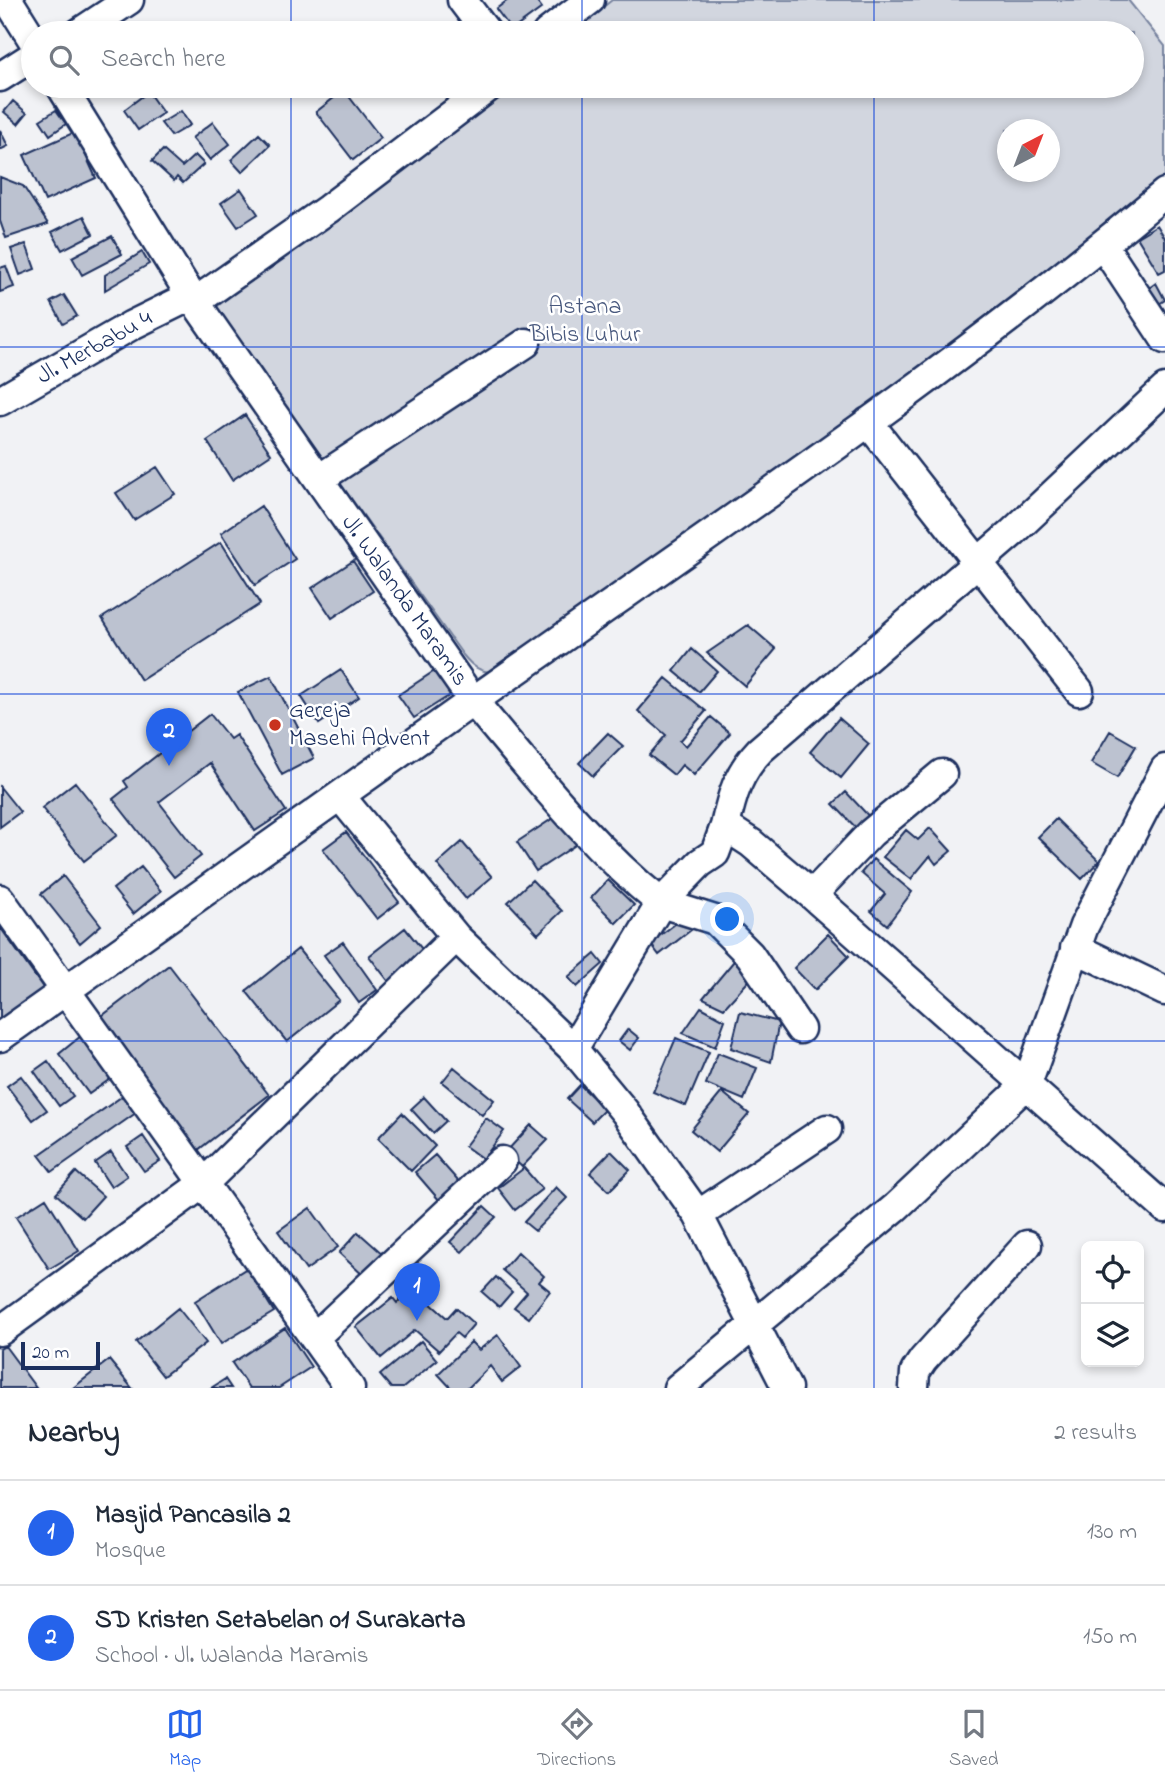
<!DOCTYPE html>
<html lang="en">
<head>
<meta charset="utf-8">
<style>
  body { margin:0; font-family:"Indie Flower",sans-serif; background:#f6f6f7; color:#1f2937 }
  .controls { position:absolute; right:21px; bottom:21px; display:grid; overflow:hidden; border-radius:10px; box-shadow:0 4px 10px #0003 }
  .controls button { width:63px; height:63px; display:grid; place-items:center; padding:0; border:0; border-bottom:2px solid #e0e1e3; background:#fff; color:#1f2937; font:35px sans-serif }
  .compass { position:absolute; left:997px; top:119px; width:63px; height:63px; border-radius:50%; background:#fff; box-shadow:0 4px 10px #0003; rotate:42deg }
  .scale { position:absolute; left:21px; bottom:18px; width:79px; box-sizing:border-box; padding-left:7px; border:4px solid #1b2f5e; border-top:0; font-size:19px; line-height:24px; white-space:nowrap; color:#1b2f5e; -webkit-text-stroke:5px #fff; paint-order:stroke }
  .you { position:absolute; left:728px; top:920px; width:24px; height:24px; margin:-18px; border:5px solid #fff; border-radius:50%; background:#1a73e8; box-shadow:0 0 0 10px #1a73e833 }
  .badge { display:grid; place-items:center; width:46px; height:46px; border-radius:50%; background:#2563eb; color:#fff; font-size:23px; font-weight:700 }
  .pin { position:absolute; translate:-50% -58px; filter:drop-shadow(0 2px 4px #0008) }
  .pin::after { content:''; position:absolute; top:37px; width:24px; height:21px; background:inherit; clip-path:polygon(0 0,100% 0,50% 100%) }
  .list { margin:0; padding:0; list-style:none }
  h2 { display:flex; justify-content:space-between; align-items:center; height:91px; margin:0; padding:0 28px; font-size:30px }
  h2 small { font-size:23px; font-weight:400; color:#747a83 }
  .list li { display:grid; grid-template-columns:46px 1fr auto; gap:21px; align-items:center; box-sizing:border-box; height:105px; padding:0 28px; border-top:2px solid #e0e1e3 }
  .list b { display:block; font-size:26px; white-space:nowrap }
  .list p { margin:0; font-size:23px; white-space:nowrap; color:#747a83 }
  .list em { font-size:23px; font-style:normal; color:#747a83 }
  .icon { flex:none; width:38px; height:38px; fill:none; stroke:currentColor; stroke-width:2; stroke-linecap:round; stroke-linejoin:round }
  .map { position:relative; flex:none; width:1165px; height:1388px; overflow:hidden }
  .search { position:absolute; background:#fff; box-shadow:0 4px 10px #0003; left:21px; right:21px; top:21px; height:77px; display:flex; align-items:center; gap:18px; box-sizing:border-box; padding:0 24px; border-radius:38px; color:#747a83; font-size:26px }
  .sheet { height:301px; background:#fff }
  nav { display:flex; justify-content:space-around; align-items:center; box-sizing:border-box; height:98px; border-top:2px solid #e0e1e3; background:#fff; font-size:19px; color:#747a83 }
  nav a { display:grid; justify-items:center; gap:4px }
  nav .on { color:#2563eb }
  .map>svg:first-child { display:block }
  .green { fill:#d2d6df; stroke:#76829e; stroke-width:2; fill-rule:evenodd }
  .building { fill:#bcc2d0; stroke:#1b2f5e; stroke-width:2 }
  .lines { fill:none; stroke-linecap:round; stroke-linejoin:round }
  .minor-casing { stroke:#1b2f5e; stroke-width:33 }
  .minor { stroke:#fff; stroke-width:28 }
  .grid { fill:none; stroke:#1d4ed8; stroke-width:2; stroke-opacity:0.55 }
  .poi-dot { fill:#c8321e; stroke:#fff; stroke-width:2.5 }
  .labels { text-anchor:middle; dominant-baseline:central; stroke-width:5; stroke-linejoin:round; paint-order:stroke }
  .park-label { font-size:24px; fill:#49597e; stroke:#fff }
  .street-label { font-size:24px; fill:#1b2f5e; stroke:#fff }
  .poi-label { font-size:24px; fill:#1b2f5e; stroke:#fff; text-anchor:start }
</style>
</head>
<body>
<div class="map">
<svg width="1165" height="1388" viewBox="0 0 1165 1388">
  <rect width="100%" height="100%" fill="#f1f2f5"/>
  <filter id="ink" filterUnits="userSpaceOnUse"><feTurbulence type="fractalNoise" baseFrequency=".0143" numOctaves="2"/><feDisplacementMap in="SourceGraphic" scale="14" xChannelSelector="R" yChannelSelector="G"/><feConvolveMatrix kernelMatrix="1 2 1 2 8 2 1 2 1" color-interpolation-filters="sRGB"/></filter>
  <g filter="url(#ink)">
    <path class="green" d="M612,0H1128L1165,46V178L856,416L494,672C479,672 472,666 463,655L215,308L504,86H1132V33H571ZM1007,130H1050V172H1007Z"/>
    <path class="building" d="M508,0H536L542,8L512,30L496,9Z
      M344,90L381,138L353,160L316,112Z
      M148,92L163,113L138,130L124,110Z
      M13,101L27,113L18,124L4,112Z
      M56,110L66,124L50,135L40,120Z
      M181,111L190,125L171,136L161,123Z
      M213,122L230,144L210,160L192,138Z
      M0,130L8,146L0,150Z
      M75,132L96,178L45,201L24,155Z
      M259,134L270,145L242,172L231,160Z
      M163,150L182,167L195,155L204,164L183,183L177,177L174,181L152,161Z
      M0,177L23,186L48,224L6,238L0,221Z
      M241,189L258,214L238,227L221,203Z
      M84,216L93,234L62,250L52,232Z
      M1157,225L1165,238V270L1159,273L1137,237Z
      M112,236L122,254L82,275L72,257Z
      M26,244L35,269L20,275L11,249Z
      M142,252L149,264L105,290V275Z
      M6,266L14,287L0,292V268Z
      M1156,283L1165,300L1153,308L1142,293Z
      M64,295L77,316L63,324L51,302Z
      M245,415L271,454L232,480L207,441Z
      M157,467L175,494L134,520L116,493Z
      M261,506L295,559L255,585L221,533Z
      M221,542L260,604L141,680L102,618Z
      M353,561L373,591L332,618L312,588Z
      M748,625L776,649L745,686L707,653Z
      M692,649L717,671L699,692L674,671Z
      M341,670L359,697L319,724L301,696Z
      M436,670L452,694L414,718L398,695Z
      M271,676L314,758L282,775L238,692Z
      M666,678L706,711L680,741L686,746L711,717L730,733L694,775L682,765L674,775L649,755L666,735L638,711Z
      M210,714L230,739L236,735L286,811L255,831L210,763L159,802L201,856L174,877L113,799L128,787L124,781Z
      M839,718L869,744L841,778L810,752Z
      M1110,731L1136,746L1117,778L1091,763Z
      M608,733L623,746L593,776L579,763Z
      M75,782L117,835L84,861L42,808Z
      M0,787L20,812L0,827Z
      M846,792L876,824L864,836L833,804Z
      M561,813L580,842L536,871L517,842Z
      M1056,819L1099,861L1082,879L1038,837Z
      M930,828L951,851L936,864L930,856L911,879L883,857L906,830L918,840Z
      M346,832L399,902L377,919L323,849Z
      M462,842L492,877L466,899L437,864Z
      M873,859L912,892L887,925L871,911L885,894L861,873Z
      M141,867L161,891L133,914L113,889Z
      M63,876L101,925L80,943L41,894Z
      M532,880L562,911L538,934L508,902Z
      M608,880L634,905L616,923L591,898Z
      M687,915L696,926L659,955L650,943Z
      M0,927L46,992L0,1025Z
      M405,928L426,954L390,983L369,956Z
      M828,934L849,956L815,990L794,968Z
      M343,942L377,990L359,1003L324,955Z
      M298,949L339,1000L287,1042L246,991Z
      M595,954L603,964L577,987L568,977Z
      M738,956L756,973L724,1008L703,998Z
      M169,965L269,1095L198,1150L98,1019Z
      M701,1007L725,1020L715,1047L683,1033Z
      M740,1012L779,1022L771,1062L731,1048Z
      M628,1029L639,1038L630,1050L619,1041Z
      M81,1036L113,1077L89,1094L59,1054Z
      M676,1038L709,1052L686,1106L653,1092Z
      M718,1053L757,1068L744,1100L706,1084Z
      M48,1061L73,1096L59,1106L34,1071Z
      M454,1067L494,1100L482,1115L442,1082Z
      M21,1076L47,1110L33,1120L7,1086Z
      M580,1085L605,1109L592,1122L567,1099Z
      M131,1090L143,1108L52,1172L39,1155Z
      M722,1092L749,1114L717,1152L691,1130Z
      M424,1097L446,1121L433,1133L411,1109Z
      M402,1113L435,1146L411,1171L378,1138Z
      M486,1118L504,1131L483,1159L465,1146Z
      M531,1125L548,1140L522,1167L506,1152Z
      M143,1136L160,1161L144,1171L127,1147Z
      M611,1151L630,1170L609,1191L590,1173Z
      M111,1152L127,1176L111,1187L95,1163Z
      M435,1155L466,1190L446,1208L415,1172Z
      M524,1168L542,1189L515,1210L498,1188Z
      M76,1172L103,1196L83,1218L56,1194Z
      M556,1187L567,1198L535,1231L524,1222Z
      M46,1198L79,1251L49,1269L16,1217Z
      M484,1206L496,1217L462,1252L450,1242Z
      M310,1208L338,1247L306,1270L278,1231Z
      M358,1232L384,1255L365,1277L339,1253Z
      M518,1252L544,1276L539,1282L550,1291L529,1318L514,1307L527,1292L502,1270Z
      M247,1268L274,1312L221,1344L195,1301Z
      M496,1277L512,1292L499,1307L482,1292Z
      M412,1287L447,1318L456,1308L474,1324L462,1338L456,1333L439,1351L415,1330L381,1358L356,1327L393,1298L397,1303Z
      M178,1308L206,1343L163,1376L136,1342Z
      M285,1328L311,1367L279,1388H249L232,1363Z
      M498,1335L521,1367L502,1382L490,1366L468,1388H451L438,1374L471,1342L479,1350Z
      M421,1341L437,1360L403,1388H391L380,1375Z
      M5,1346L36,1388H0V1349Z
      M109,1360L132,1388H73Z
      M225,1379L231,1388H211Z"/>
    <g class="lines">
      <g class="minor-casing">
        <path id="minor" d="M8,0L33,40
          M462,0L487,33
          M79,33L129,0
          M547,33L590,0
          M0,77L33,56
          M1165,193C946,377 706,536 473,701C533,772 588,844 661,903L700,863L715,853L725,826L751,843L812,895L1165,1208
          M1103,245L1165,339
          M195,302L328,209L490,86
          M0,401L132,325L191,296
          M868,422L1079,691
          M319,479L526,343
          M340,796L456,937L573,1049L625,1112L698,1215L787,1388
          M725,826C732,795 738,773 760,750L1012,533L1165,389
          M812,895L871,833L942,774
          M0,899L350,1388
          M1075,948L1165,991
          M0,1037L473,701L191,296L61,86
          M573,1049L661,903L715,920L750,955L800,1029
          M698,1215L827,1129
          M0,1331L204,1183L456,937
          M314,1338L502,1161
          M678,1388L896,1207L1027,1084L1084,926L1165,769
          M914,1388L915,1372L923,1360L1027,1245"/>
      </g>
      <use href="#minor" class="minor"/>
    </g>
  </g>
  <path class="grid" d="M291,0V33M582,0V33M874,0V33M291,86V1388M582,86V1388M874,86V1388M0,347H1165M0,694H1165M0,1041H1165"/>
  <circle class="poi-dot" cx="275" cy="725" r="7"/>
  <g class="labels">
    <g class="park-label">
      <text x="585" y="307">Astana<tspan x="585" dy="28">Bibis Luhur</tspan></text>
    </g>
    <g class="street-label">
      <text transform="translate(95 348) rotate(-29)">Jl. Merbabu 4</text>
      <text transform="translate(404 601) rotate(55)">Jl. Walanda Maramis</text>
    </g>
    <g class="poi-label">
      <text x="289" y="711">Gereja<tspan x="289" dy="28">Masehi Advent</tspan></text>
    </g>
  </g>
</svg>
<div class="controls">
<button><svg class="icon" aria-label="locate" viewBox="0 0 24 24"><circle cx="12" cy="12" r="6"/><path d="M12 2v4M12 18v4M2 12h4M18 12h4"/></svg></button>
<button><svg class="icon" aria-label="layers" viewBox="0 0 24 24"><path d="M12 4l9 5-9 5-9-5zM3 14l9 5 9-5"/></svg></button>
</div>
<svg class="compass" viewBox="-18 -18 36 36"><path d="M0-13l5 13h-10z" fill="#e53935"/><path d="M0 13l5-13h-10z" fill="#747a83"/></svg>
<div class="scale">20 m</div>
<div class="you"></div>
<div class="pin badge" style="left:417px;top:1321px">1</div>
<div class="pin badge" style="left:169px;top:766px">2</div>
<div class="search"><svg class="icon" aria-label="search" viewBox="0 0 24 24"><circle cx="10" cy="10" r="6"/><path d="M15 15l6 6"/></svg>Search here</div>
</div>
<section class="sheet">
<h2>Nearby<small>2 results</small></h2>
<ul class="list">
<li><span class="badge">1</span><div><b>Masjid Pancasila 2</b><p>Mosque</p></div><em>130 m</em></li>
<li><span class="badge">2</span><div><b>SD Kristen Setabelan 01 Surakarta</b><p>School · Jl. Walanda Maramis</p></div><em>150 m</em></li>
</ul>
</section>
<nav>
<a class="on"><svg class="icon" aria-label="map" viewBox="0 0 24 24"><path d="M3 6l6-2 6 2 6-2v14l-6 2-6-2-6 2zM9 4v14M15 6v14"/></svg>Map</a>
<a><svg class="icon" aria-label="directions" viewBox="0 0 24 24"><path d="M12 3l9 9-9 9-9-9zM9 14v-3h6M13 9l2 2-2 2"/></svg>Directions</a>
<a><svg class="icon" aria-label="saved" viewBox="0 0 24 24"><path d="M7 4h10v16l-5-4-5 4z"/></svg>Saved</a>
</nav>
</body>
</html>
